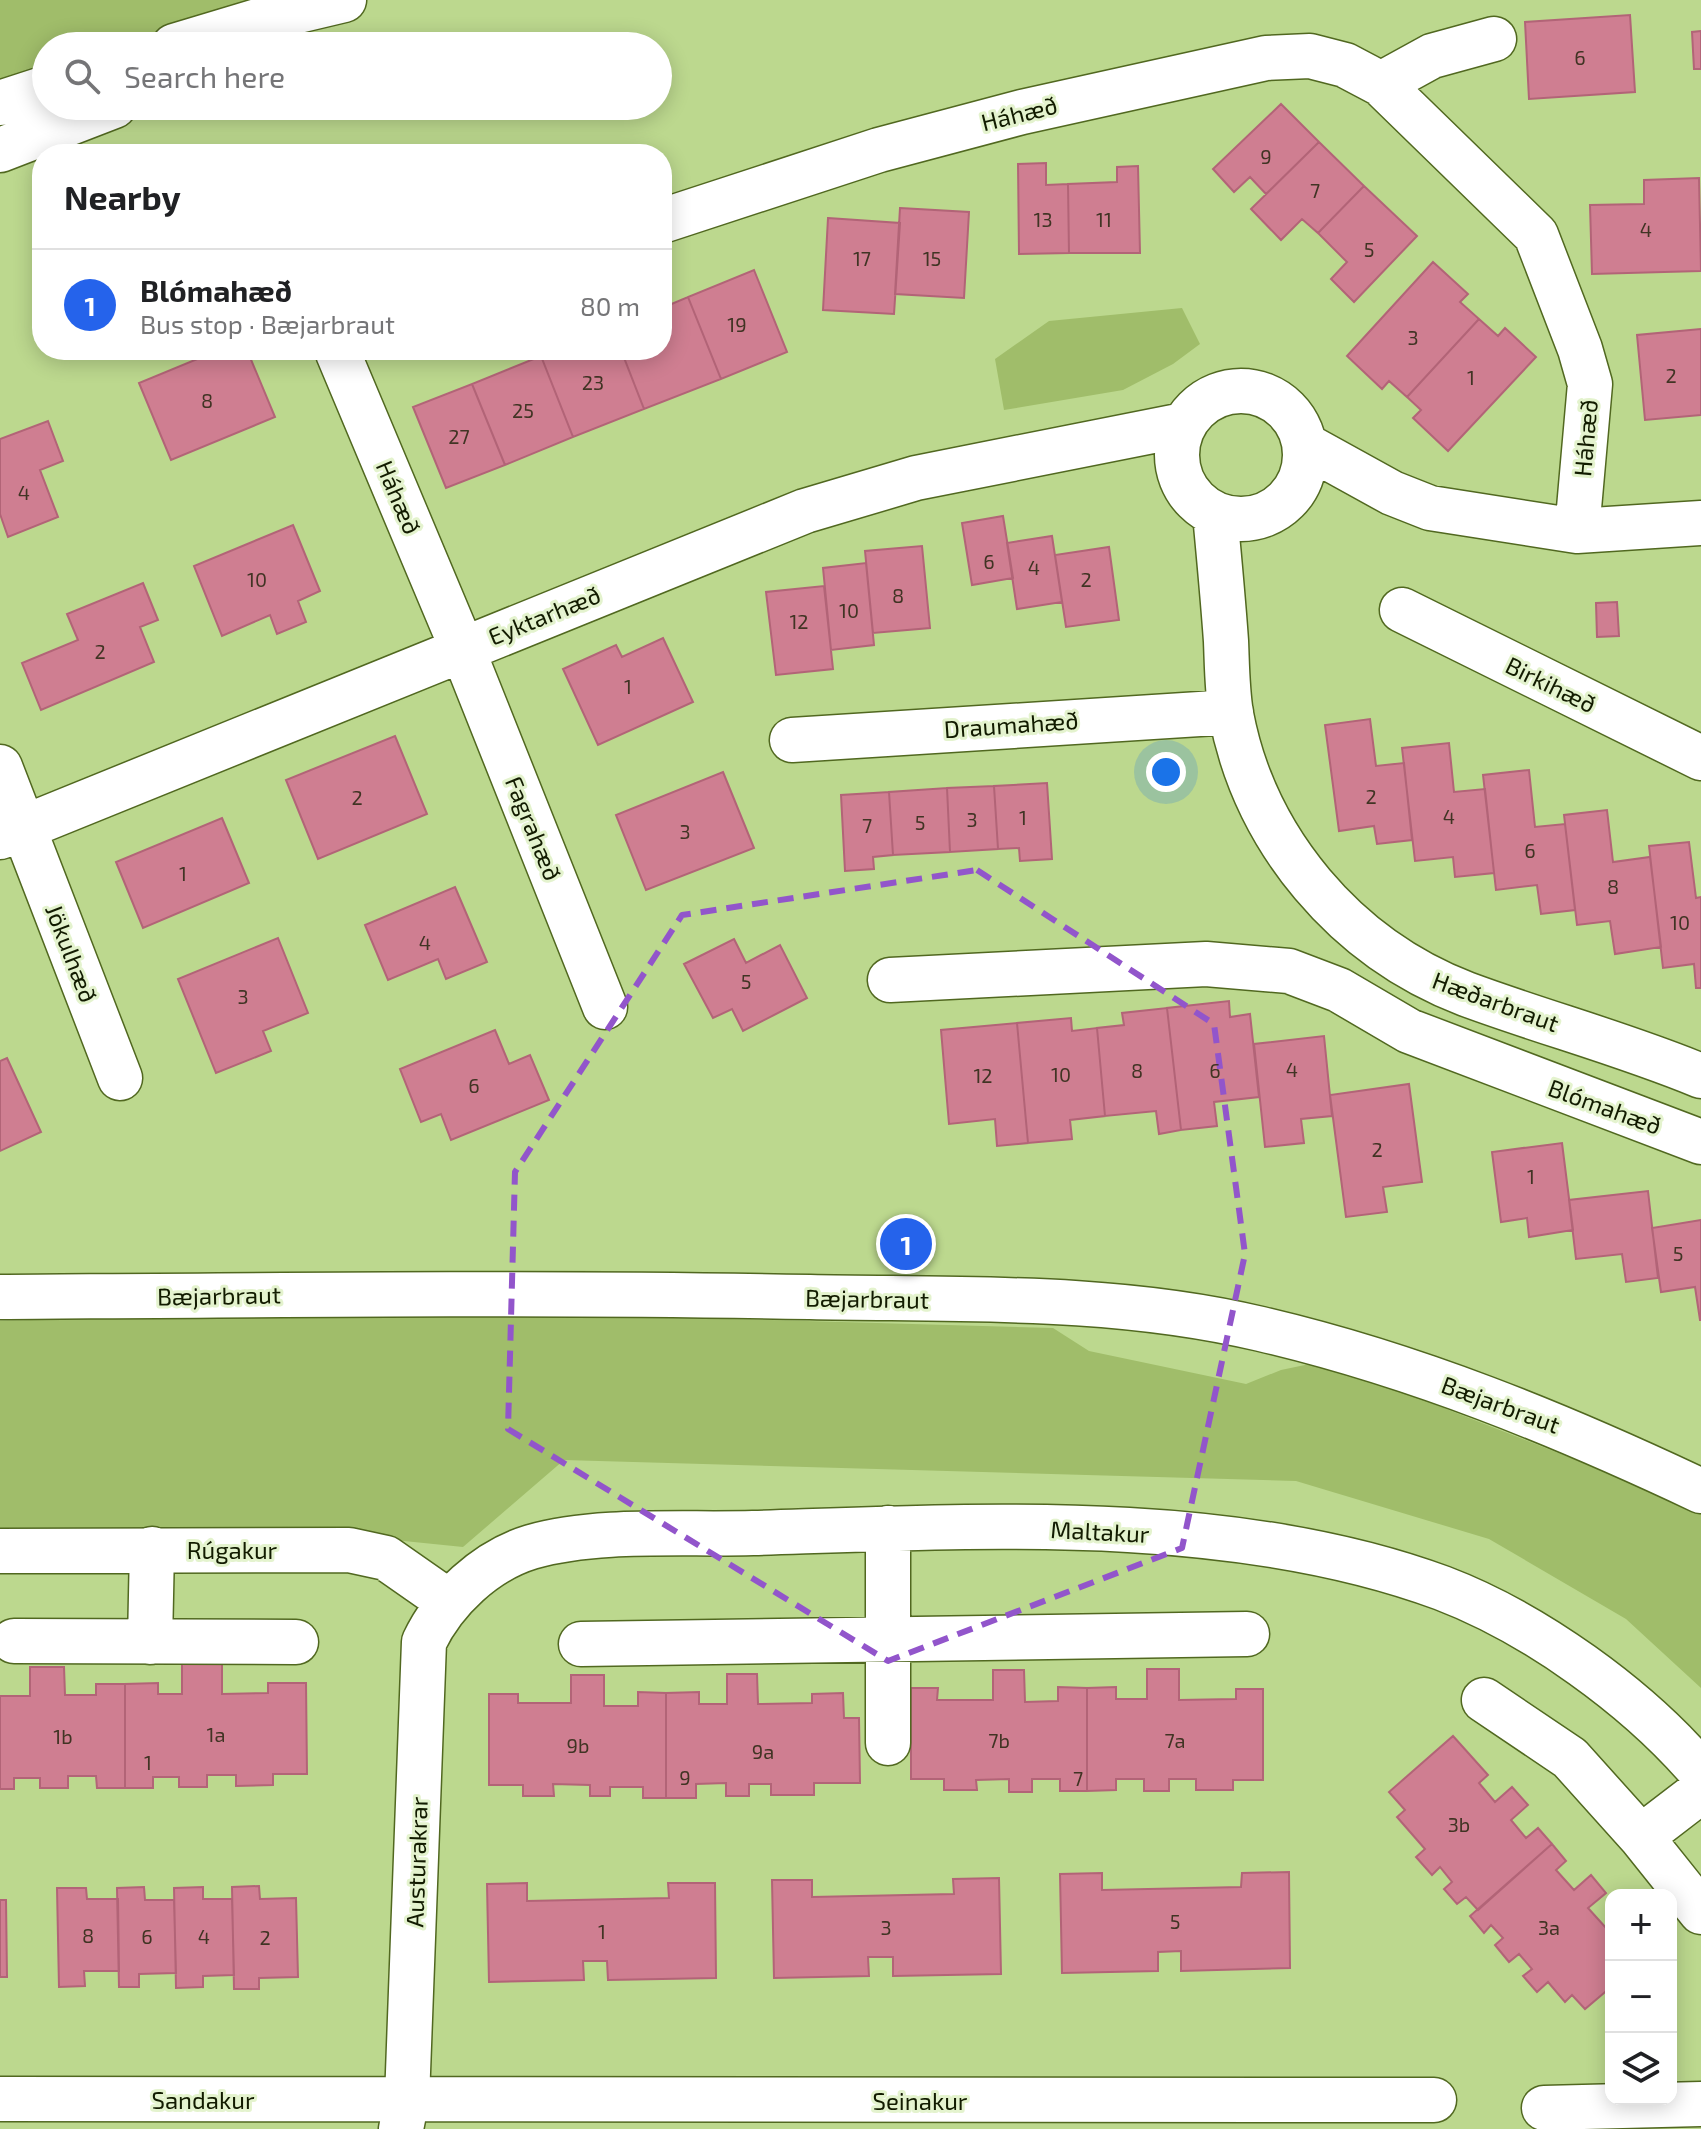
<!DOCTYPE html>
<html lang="en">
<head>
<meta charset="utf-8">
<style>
  body { margin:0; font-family:"Exo 2",sans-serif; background:#f6f6f6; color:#202124 }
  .controls { position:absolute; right:24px; bottom:24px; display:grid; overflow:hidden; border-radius:16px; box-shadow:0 4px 20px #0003 }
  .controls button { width:72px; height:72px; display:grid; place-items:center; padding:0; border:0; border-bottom:2px solid #e0e0e0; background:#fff; color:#202124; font:40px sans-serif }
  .you { position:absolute; left:1166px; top:772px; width:28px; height:28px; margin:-20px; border:6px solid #fff; border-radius:50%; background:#1a73e8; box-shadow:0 0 0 12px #1a73e833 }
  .badge { display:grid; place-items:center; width:52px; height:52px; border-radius:50%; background:#2563eb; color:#fff; font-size:26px; font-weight:700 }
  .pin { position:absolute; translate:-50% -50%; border:4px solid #fff; box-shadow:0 2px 8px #0006 }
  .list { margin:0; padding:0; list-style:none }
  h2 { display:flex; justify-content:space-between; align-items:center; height:104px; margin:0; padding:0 32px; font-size:34px }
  h2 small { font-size:26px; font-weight:400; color:#757577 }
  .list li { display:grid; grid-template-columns:52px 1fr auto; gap:24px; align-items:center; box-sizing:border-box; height:112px; padding:0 32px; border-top:2px solid #e0e0e0 }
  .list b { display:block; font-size:30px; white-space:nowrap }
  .list p { margin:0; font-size:26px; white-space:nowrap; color:#757577 }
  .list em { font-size:26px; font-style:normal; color:#757577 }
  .icon { flex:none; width:44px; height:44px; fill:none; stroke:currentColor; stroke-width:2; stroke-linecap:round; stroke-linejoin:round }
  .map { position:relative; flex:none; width:1701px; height:2129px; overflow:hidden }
  .search { position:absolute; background:#fff; box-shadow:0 4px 20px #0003; left:32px; top:32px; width:640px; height:88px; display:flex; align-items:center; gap:20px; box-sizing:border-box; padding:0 28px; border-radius:44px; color:#757577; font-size:30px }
  .panel { position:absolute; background:#fff; box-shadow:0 4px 20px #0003; left:32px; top:144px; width:640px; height:216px; border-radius:32px }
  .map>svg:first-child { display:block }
  .green { fill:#a0bd6a }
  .building { fill:#cf7e91; stroke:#b26477; stroke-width:2 }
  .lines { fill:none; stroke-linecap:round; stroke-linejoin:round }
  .minor-casing { stroke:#516820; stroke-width:47 }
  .major-casing { stroke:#516820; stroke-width:47 }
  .minor { stroke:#fff; stroke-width:44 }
  .major { stroke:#fff; stroke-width:44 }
  .marked { fill:none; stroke:#9255cb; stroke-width:6; stroke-dasharray:16 10; stroke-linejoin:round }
  .labels { text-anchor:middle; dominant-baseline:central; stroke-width:6; stroke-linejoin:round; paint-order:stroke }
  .number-label { font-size:20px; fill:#413424 }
  .street-label { font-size:24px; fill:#121b00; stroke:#e4f3ce }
</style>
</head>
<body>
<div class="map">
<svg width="1701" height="2129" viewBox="0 0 1701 2129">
  <rect width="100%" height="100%" fill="#bcd88e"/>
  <path class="green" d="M0,0H267L127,46H46V73L0,88Z
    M1182,308L1200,344L1173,364L1123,390L1004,410L995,359L1049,321Z
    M377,1309L1053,1328L1089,1351L1246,1384L1281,1370L1324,1361L1701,1509V1688L1626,1619L1489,1539L1296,1481L564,1460L463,1547L286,1529L0,1539V1321Z"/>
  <path class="building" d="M1630,15L1635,92L1529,99L1525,22Z
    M1701,31V69H1694L1692,32Z
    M1281,104L1319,142L1266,194L1250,177L1234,192L1213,169Z
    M1319,142L1364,186L1318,233L1302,219L1281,240L1251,209Z
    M1046,163V185L1068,184L1069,253L1019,254L1018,164Z
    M1138,166L1140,253H1069L1068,184L1117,182V167Z
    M1699,178L1701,271L1592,274L1590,205L1644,204V180Z
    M1364,186L1417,236L1354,302L1331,279L1347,262L1318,233Z
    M900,208L969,212L964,298L895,294Z
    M828,218L900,223L894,314L823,310Z
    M1433,262L1468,294L1460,302L1479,319L1407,397L1389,381L1382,389L1347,356Z
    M754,270L787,352L721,379L688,297Z
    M688,297L721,379L644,409L621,350H662V308Z
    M1479,319L1498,336L1505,328L1536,357L1448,451L1413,418L1421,410L1407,397Z
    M1701,329V415L1645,420L1637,335Z
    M219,350H247L275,417L171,460L139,383Z
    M556,350H621L644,409L573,437L541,356Z
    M541,356L573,437L505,465L472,384Z
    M472,384L505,465L446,488L413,407Z
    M48,421L63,461L40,470L58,517L8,537L0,514V439Z
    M1003,516L1013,578L972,585L962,523Z
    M293,525L320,591L298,601L306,622L277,634L270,615L222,636L194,566Z
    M1052,536L1062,602L1017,609L1007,543Z
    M922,546L930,628L873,633L865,551Z
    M1109,547L1119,620L1066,627L1055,555Z
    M866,563L874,645L831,650L823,568Z
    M143,583L158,620L140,627L154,662L41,710L22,663L78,640L67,614Z
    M824,586L833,669L776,675L766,592Z
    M1617,602L1619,636L1597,637L1596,603Z
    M663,638L693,702L598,745L563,669L616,645L622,657Z
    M1370,719L1376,766L1404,763L1412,840L1377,844L1374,826L1339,831L1325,725Z
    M395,736L427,814L318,859L286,780Z
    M1449,743L1454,792L1485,789L1494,873L1455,877L1453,857L1415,861L1402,748Z
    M1529,770L1535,827L1565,824L1575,910L1541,914L1537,885L1496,890L1483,775Z
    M723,772L754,848L646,890L616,815Z
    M1047,783L1052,859L1020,861L1019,848L998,849L994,786Z
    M994,786L998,849L950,852L947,788Z
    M947,788L950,852L893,855L889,792Z
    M889,792L893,855L873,857L874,869L845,871L841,795Z
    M1607,810L1613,862L1650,857L1661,947L1615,954L1610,921L1577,925L1564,815Z
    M222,818L249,883L143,928L116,862Z
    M1689,842L1696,898L1701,897V988H1696L1694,964L1663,968L1649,846Z
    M455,887L487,962L446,979L438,959L388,980L365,925Z
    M278,938L308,1013L263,1031L271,1051L216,1073L178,979Z
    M734,939L746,963L780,945L807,998L743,1031L732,1009L713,1018L684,964Z
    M1229,1001L1230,1017L1250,1014L1259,1097L1214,1102L1217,1126L1181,1130L1167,1008Z
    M1167,1008L1181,1130L1159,1134L1156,1111L1105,1116L1097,1028L1124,1025L1122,1013Z
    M1071,1018L1072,1031L1097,1028L1105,1116L1070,1120L1072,1139L1028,1143L1017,1023Z
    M1017,1023L1028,1143L997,1146L995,1119L949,1124L941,1030Z
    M495,1030L509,1064L530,1055L549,1100L451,1140L441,1114L421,1122L400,1069Z
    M1324,1036L1332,1116L1301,1119L1304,1143L1265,1147L1254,1044Z
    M7,1058L41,1132L0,1151V1061Z
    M1409,1084L1422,1182L1383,1187L1387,1212L1346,1217L1330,1095Z
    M1562,1143L1573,1230L1529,1237L1527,1218L1501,1222L1492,1152Z
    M1648,1191L1658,1278L1626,1282L1622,1254L1576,1259L1569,1200Z
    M1701,1220V1320H1700L1695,1287L1661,1292L1652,1228Z
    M182,1661H222V1694L268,1693V1683H306L307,1774H273V1785L236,1786V1775H207V1787H179V1777H153V1788H125V1684L158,1683V1694H182Z
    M30,1667H64L65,1695H96V1684H125V1788H97L96,1776H68V1788H40V1778H14V1789H0V1696H30Z
    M1147,1669H1179V1700L1236,1699V1689H1263V1780H1233V1790H1196V1779H1169V1791H1144V1779H1116V1790L1087,1791V1688L1116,1687V1699H1147Z
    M993,1670H1024L1025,1702L1058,1701V1687L1087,1688V1791H1060V1779H1032V1792H1009V1779L976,1780L977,1790H944V1779H911V1688H938L937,1700H993Z
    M727,1674H757L758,1704L812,1703V1694L843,1693L844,1718H859L860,1783H814V1795H771V1784H749V1796H726V1783L696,1784V1798H666V1693L699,1692V1704H727Z
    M571,1675H604V1706H638V1692L666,1693V1798H643V1787H610V1796H590V1785L553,1784L554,1796H523V1785H489V1694H518V1703H571Z
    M1453,1736L1488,1775L1479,1783L1495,1802L1512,1787L1528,1805L1511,1820L1526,1838L1538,1828L1552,1844L1478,1910L1466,1897L1457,1904L1444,1889L1452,1882L1440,1867L1432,1875L1416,1857L1425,1849L1397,1817L1405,1810L1389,1792Z
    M1552,1844L1566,1861L1556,1870L1574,1890L1591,1875L1606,1893L1588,1908L1607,1929L1611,1925V1987L1585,2009L1572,1995L1565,2002L1548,1982L1537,1992L1523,1976L1532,1969L1519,1954L1509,1962L1495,1945L1503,1938L1491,1925L1484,1933L1470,1916Z
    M1289,1872L1290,1968L1181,1971V1951L1158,1952V1971L1062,1973L1060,1874L1102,1873V1890L1241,1887L1242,1873Z
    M999,1878L1001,1974L893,1976V1957H868L869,1976L774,1978L772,1880H812V1897L954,1894L953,1879Z
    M527,1883V1901L669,1898L668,1883H715L716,1978L608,1980L607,1961H583L584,1980L489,1982L487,1884Z
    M259,1886L260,1899L296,1898L298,1977L259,1978V1989H234L232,1887Z
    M144,1887L145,1900H174L176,1973L139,1974V1987H119L117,1888Z
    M203,1887V1899H232L234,1975L203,1976V1987L176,1988L174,1888Z
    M57,1888H86L87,1899H118L119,1971H84L85,1986L59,1987Z
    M0,1900H6L7,1977H0Z"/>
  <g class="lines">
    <g class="minor-casing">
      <path id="minor" d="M1381,84L1432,56L1494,39
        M662,221L879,150L1022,112L1266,58L1310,56L1345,65L1381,84L1536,235L1580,349L1590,384L1577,531
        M345,350L338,353L462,648L605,1007
        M1177 455a64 64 0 1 1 128 0a64 64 0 1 1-128 0Z
        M1305,445L1392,493L1430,508L1577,531L1701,523
        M1215,514C1219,556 1223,599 1226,641C1227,665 1227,690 1231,714C1255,841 1346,948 1466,994C1544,1023 1624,1044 1701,1076
        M1402,610L1701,758
        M792,740L1231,712
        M0,767L120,1078
        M0,837L805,511L916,478L1183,425
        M890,980L1206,964L1289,971L1339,990L1409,1031L1701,1142
        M0,1297C270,1295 540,1292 810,1297C960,1300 1114,1294 1261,1329C1415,1365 1559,1424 1701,1491
        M888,1528V1743
        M0,1551L349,1550L386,1558L449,1602
        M14,1641L296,1642
        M150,1642L152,1549
        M581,1644L1247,1634
        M1484,1700L1570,1758L1641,1837L1701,1912
        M1641,1837L1701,1791
        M0,2099L1434,2100
        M1544,2108L1701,2104
        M401,2129L407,2099L424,1642C444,1600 485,1561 531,1547C597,1528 683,1535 753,1533C974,1526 1231,1510 1442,1588C1534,1623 1637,1697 1701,1772"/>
    </g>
    <g class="major-casing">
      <path id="major" d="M174,46L264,19L344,0
        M0,103L46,88
        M0,150L114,106"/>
    </g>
    <use href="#minor" class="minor"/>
    <use href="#major" class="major"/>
  </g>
  <path class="marked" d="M977,870L1214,1024L1245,1254L1182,1548L888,1661L508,1429L515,1172L682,915Z"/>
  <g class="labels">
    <g class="number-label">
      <text x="1580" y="57">6</text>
      <text x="1266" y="156">9</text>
      <text x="1315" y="190">7</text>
      <text x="1043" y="219">13</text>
      <text x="1104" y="219">11</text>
      <text x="1646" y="229">4</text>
      <text x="1369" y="249">5</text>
      <text x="862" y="258">17</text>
      <text x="932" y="258">15</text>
      <text x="737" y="324">19</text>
      <text x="1413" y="337">3</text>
      <text x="1671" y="375">2</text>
      <text x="1471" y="377">1</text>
      <text x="593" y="382">23</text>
      <text x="207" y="400">8</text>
      <text x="523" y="410">25</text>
      <text x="459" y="436">27</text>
      <text x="24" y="492">4</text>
      <text x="989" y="561">6</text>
      <text x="1034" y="567">4</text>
      <text x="257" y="579">10</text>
      <text x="1086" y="579">2</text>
      <text x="898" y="595">8</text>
      <text x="849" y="610">10</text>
      <text x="799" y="621">12</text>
      <text x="100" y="651">2</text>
      <text x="628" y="686">1</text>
      <text x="1371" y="796">2</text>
      <text x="357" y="797">2</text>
      <text x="1449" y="816">4</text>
      <text x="1023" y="817">1</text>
      <text x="972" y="819">3</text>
      <text x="920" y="822">5</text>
      <text x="867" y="825">7</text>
      <text x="685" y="831">3</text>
      <text x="1530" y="850">6</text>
      <text x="183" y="873">1</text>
      <text x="1613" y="886">8</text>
      <text x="1680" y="922">10</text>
      <text x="425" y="942">4</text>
      <text x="746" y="981">5</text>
      <text x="243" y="996">3</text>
      <text x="1292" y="1069">4</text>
      <text x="1137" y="1070">8</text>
      <text x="1215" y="1070">6</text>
      <text x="1061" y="1074">10</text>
      <text x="983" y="1075">12</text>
      <text x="474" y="1085">6</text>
      <text x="1377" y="1149">2</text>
      <text x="1531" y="1176">1</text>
      <text x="1678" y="1253">5</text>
      <text x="216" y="1734">1a</text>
      <text x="63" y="1736">1b</text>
      <text x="999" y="1740">7b</text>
      <text x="1175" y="1740">7a</text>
      <text x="578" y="1745">9b</text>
      <text x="763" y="1751">9a</text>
      <text x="148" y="1762">1</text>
      <text x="685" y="1777">9</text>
      <text x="1078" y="1778">7</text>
      <text x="1459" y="1824">3b</text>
      <text x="1175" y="1921">5</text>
      <text x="886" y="1927">3</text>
      <text x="1549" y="1927">3a</text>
      <text x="602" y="1931">1</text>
      <text x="88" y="1935">8</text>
      <text x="147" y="1936">6</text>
      <text x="204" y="1936">4</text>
      <text x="265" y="1937">2</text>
    </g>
    <g class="street-label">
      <text transform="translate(1019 113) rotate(-14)">Háhæð</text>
      <text transform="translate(1585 438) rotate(-85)">Háhæð</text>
      <text transform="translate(399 497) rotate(67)">Háhæð</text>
      <text transform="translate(544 615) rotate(-22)">Eyktarhæð</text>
      <text transform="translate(1551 684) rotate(26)">Birkihæð</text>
      <text transform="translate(1011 724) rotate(-4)">Draumahæð</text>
      <text transform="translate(534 828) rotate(68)">Fagrahæð</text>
      <text transform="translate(72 953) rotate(69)">Jökulhæð</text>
      <text transform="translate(1496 1001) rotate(20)">Hæðarbraut</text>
      <text transform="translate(1605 1106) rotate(20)">Blómahæð</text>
      <text transform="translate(219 1295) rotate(-1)">Bæjarbraut</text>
      <text transform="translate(867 1298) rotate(1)">Bæjarbraut</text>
      <text transform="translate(1501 1404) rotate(20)">Bæjarbraut</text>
      <text transform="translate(1100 1531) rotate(3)">Maltakur</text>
      <text x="232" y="1549">Rúgakur</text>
      <text transform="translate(416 1862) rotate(-88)">Austurakrar</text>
      <text x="203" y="2099">Sandakur</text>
      <text x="920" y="2100">Seinakur</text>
    </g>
  </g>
</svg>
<div class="controls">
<button>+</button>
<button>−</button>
<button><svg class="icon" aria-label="layers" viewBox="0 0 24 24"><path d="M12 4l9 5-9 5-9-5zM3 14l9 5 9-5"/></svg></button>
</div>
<div class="you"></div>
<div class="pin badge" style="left:906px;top:1244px">1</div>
<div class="search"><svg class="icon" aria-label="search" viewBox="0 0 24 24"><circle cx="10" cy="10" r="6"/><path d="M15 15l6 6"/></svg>Search here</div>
<section class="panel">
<h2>Nearby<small></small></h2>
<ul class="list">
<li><span class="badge">1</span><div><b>Blómahæð</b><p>Bus stop · Bæjarbraut</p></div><em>80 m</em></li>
</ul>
</section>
</div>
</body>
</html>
